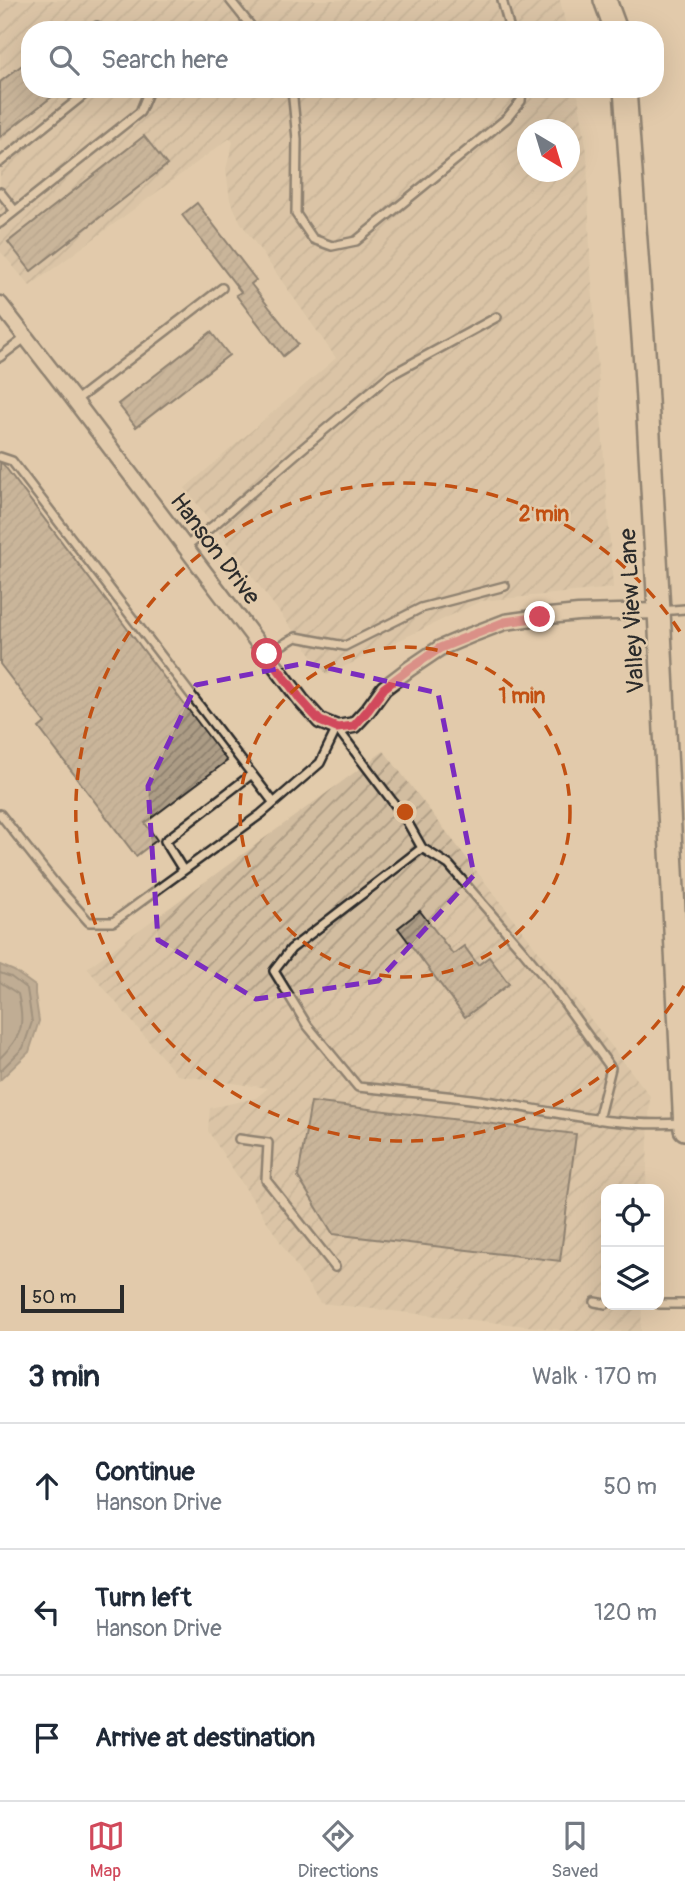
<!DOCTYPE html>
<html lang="en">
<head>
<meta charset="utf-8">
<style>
  body { margin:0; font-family:Pangolin,sans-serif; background:#f6f6f7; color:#1f2937 }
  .controls { position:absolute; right:21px; bottom:21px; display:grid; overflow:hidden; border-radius:14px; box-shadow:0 7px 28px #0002 }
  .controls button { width:63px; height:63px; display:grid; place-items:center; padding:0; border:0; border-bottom:2px solid #e0e1e3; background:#fff; color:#1f2937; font:35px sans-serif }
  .compass { position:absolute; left:517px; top:119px; width:63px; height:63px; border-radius:50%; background:#fff; box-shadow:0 7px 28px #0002; rotate:142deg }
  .scale { position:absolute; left:21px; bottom:18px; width:103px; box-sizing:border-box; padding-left:7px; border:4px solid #2b2b2b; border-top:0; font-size:19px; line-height:24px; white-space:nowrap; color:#2b2b2b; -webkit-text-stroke:5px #e2cbab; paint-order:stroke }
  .stop { position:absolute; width:21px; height:21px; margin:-16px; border:5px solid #d1495b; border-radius:50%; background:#fff }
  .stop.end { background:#d1495b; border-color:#fff; box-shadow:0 2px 7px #0008 }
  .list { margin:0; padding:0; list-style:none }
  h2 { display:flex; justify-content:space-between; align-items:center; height:91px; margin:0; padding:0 28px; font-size:30px }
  h2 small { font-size:23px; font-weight:400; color:#747a83 }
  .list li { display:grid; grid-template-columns:46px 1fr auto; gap:21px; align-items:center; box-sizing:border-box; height:126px; padding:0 28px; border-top:2px solid #e0e1e3 }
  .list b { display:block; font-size:26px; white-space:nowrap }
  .list p { margin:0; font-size:23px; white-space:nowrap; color:#747a83 }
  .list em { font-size:23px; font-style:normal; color:#747a83 }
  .icon { flex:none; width:38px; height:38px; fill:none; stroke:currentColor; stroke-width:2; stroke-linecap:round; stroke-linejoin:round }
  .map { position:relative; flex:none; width:685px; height:1331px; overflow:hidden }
  .search { position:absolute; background:#fff; box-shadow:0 7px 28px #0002; left:21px; right:21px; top:21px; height:77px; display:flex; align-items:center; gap:18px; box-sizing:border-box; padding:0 24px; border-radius:28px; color:#747a83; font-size:26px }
  .sheet { height:469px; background:#fff }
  nav { display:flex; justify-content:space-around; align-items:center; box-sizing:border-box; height:98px; border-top:2px solid #e0e1e3; background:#fff; font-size:19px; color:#747a83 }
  nav a { display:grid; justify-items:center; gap:4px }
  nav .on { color:#d1495b }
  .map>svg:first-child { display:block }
  .industrial { fill:url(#industrial-furrows); fill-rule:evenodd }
  .water { fill:#978a78; stroke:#6c6459; stroke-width:2 }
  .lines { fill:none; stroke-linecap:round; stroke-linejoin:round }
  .shore { stroke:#56514a; stroke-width:2 }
  .building { fill:url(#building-hatch); stroke:#2b2b2b; stroke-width:2 }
  .service-casing { stroke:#2b2b2b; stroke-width:12 }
  .minor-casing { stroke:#2b2b2b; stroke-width:19 }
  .secondary-casing { stroke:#2b2b2b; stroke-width:26 }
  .service { stroke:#e2cbab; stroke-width:7 }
  .minor { stroke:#e2cbab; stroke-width:14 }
  .secondary { stroke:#e2cbab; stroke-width:21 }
  .route { stroke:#d1495b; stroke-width:9 }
  .marked { fill:none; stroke:#7b2cbf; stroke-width:5; stroke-dasharray:14 9; stroke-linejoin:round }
  .ring { fill:none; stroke:#c25012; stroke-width:3.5; stroke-dasharray:12 9 }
  .labels { text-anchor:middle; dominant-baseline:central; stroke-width:5; stroke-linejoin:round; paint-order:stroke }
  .street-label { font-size:24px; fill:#2b2b2b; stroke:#e2cbab }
  .centre { fill:#c25012; stroke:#e2cbab; stroke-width:3.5 }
  .ring-label { font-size:21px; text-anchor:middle; font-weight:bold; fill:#c25012; stroke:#e2cbab; stroke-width:5; stroke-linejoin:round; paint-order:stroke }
</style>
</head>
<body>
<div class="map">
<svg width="685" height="1331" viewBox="0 0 685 1331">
  <defs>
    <pattern id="industrial-furrows" width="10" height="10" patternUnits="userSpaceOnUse" patternTransform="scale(1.75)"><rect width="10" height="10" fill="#d2bda0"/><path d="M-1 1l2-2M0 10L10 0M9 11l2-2" fill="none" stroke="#ab9a83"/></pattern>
    <pattern id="building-hatch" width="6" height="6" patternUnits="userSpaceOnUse" patternTransform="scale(1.75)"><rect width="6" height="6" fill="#ac9c85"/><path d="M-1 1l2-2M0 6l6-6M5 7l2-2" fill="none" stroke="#8c7f6d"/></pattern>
  </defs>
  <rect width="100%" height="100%" fill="#e2cbab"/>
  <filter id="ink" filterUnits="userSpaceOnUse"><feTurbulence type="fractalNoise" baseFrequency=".0143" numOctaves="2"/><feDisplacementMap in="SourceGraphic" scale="14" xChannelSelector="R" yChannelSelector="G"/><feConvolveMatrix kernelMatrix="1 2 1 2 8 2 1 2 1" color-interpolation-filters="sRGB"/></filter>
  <g filter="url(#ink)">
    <path class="industrial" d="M0,0H560L567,30H30V89H577L587,152L590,256L613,588L481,601L327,675L185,488L336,358L241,223L230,200L226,169L233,142L230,138L30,286L0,251ZM528,130H570V172H528Z
      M384,751L650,1096L646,1189H606V1305H642L641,1331H572L320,1303L208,1131L210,1108L256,1098L268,1088L177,1075L87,968Z"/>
    <path class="water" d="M0,965L14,971L35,986V994L39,1021L29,1052L0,1080Z"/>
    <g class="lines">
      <path class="shore" d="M0,973L11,977L27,989L32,1022L23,1048L0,1071
        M0,982L18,994C25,1025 23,1035 0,1058"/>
    </g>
    <path class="building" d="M30,59V89H62L0,137V82Z
      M144,136L167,165L31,271L8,242Z
      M197,203L256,280L251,284L298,344L283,356L236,295L241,292L182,215Z
      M211,332L229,355L136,427L118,404Z
      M0,463L3,464L227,761L145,823L157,840L136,856L39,728L45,723L0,664Z
      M420,911L453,954L464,946L478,965L489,957L509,984L465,1017L398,928Z
      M311,1102L576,1134L560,1261L333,1234L298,1177Z"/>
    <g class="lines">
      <g class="service-casing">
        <path id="service" d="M230,0L254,30
          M502,0L510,30
          M97,26L100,30
          M292,89L297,139L296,214L313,239L332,246L356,241L507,118L521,101L522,89
          M0,162L91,89
          M0,192L15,211
          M0,223L140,112L147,95L143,89
          M0,357L25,338
          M75,401L222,288
          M0,457L12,461L274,803
          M185,547L214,525L296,454L389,376L497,317
          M660,611L685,609
          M266,654L296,637L345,646L421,608L505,586
          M0,814L57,886L89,922H113L261,814L320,763L337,728L405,818L422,848
          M183,870L165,841L252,774
          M598,1120L611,1068L555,990L523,951L449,865L422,848L291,949L274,971L307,1025L358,1087C396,1091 434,1094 471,1099C541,1108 610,1128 681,1123
          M239,1139L268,1143L266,1180L335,1267
          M595,1302L606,1304
          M659,1304H685"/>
      </g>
      <g class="minor-casing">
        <path id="minor" d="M0,304L72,397L301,700L320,721L337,728L354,725L368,710L384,688L409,669L440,648L471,635L505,622L540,617L578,613L659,611"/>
      </g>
      <g class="secondary-casing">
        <path id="secondary" d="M605,0L616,30
          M625,89L645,365L659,611L685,1129"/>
      </g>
      <use href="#service" class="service"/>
      <use href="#minor" class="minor"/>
      <use href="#secondary" class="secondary"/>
    </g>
  </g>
  <g class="lines" filter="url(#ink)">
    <path class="route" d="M267,654L301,700L320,721L337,728L354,726L368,710L384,688L409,669L440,648L505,622L540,617"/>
  </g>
  <path d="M0 0H685V1331H0ZM306,663L438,693L474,875L378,981L256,999L158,940L148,786L196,685Z" fill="#e2cbab" fill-opacity=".55" fill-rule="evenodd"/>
  <path class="marked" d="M306,663L438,693L474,875L378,981L256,999L158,940L148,786L196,685Z"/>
  <g class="ring">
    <circle cx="405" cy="812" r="165"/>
    <path d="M684 986A329 329 0 1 1 684 638"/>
  </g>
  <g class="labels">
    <g class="street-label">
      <text transform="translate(215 549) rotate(53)">Hanson Drive</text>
      <text transform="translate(632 611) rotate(-93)">Valley View Lane</text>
    </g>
  </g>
  <circle cx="405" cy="812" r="10" class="centre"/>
  <g class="ring-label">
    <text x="544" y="521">2 min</text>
    <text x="522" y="703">1 min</text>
  </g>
</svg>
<div class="controls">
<button><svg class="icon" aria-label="locate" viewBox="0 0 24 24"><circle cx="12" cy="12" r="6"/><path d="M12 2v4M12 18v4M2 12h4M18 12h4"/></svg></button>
<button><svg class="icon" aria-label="layers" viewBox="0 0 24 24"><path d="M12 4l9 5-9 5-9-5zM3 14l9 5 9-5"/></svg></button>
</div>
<svg class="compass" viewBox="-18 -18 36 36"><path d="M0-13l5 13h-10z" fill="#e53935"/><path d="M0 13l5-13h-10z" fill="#747a83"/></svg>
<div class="scale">50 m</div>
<div class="stop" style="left:267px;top:654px"></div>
<div class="stop end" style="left:540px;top:617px"></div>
<div class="search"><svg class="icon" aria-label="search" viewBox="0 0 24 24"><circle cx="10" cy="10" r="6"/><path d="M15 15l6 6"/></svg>Search here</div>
</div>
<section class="sheet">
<h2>3 min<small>Walk · 170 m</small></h2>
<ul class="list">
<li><svg class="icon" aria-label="ahead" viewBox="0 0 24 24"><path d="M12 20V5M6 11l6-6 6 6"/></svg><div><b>Continue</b><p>Hanson Drive</p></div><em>50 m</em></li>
<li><svg class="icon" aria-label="left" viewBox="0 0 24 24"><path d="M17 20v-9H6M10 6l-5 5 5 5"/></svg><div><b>Turn left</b><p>Hanson Drive</p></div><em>120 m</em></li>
<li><svg class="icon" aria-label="arrive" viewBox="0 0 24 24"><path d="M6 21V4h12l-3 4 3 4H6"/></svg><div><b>Arrive at destination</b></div></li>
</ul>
</section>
<nav>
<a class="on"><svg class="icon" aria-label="map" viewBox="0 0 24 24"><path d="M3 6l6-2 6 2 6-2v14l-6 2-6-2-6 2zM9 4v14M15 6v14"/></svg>Map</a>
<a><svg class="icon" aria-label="directions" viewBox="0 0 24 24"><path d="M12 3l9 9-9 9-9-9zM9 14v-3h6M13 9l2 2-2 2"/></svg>Directions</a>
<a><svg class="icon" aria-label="saved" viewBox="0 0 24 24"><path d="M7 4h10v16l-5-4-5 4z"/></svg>Saved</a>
</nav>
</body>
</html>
